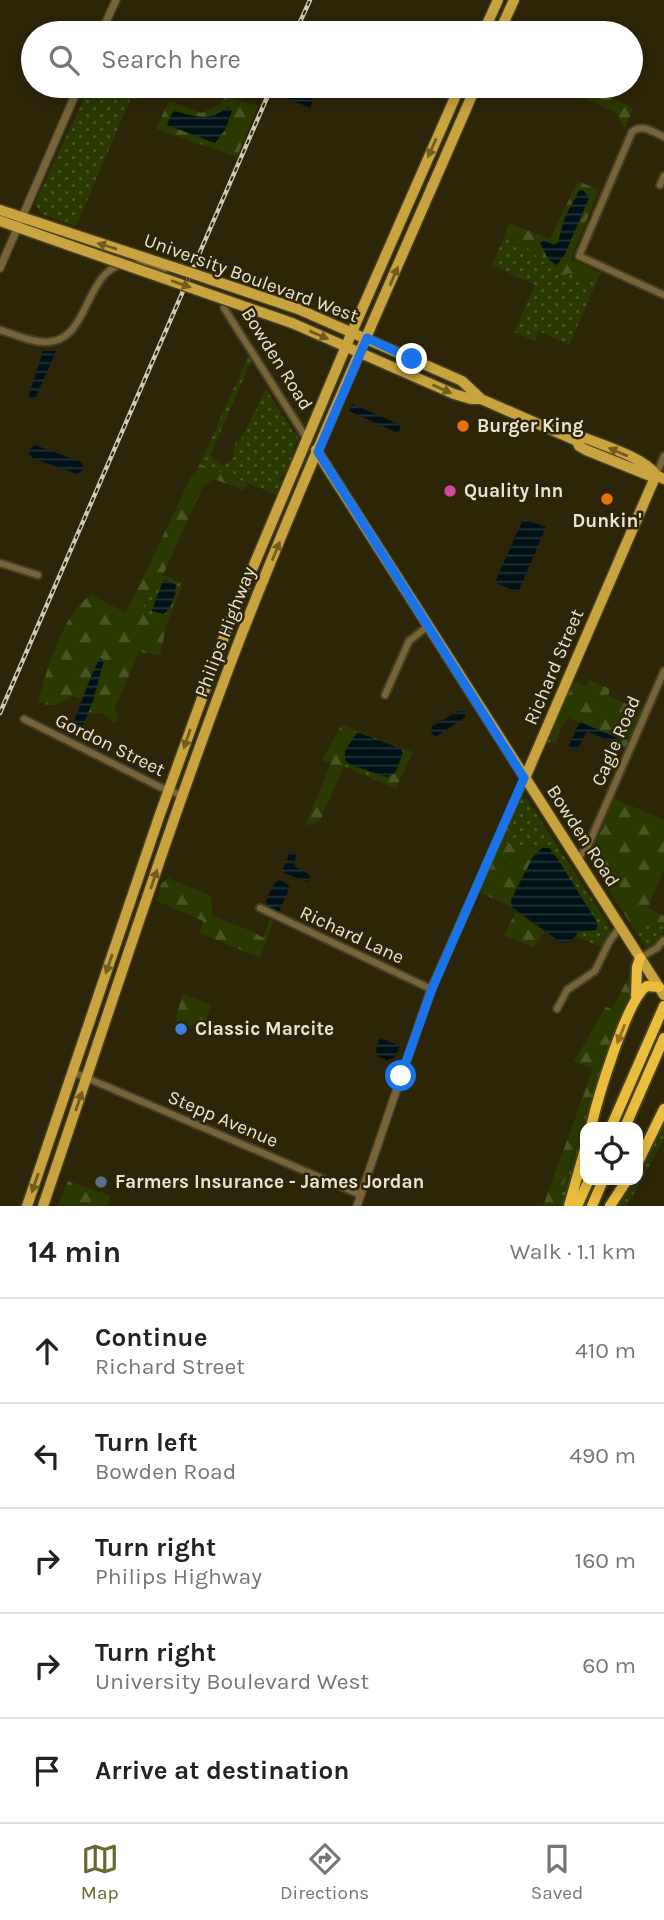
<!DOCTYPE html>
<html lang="en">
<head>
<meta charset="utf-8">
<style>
  body { margin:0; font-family:Karla,sans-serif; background:#f2f2f2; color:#222 }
  .controls { position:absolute; right:21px; bottom:21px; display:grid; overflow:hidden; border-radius:14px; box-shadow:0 4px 18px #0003 }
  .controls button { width:63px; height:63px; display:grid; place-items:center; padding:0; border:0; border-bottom:2px solid #e0e0e0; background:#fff; color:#222; font:35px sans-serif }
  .stop { position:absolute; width:21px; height:21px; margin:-16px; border:5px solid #1a73e8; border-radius:50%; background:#fff }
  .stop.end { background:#1a73e8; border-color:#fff; box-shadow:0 2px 7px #0008 }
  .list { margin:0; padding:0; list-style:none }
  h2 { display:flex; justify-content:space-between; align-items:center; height:91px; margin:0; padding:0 28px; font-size:30px }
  h2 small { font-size:23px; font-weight:400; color:#767676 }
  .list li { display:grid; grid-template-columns:46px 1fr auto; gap:21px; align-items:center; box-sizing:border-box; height:105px; padding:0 28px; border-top:2px solid #e0e0e0 }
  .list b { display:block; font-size:26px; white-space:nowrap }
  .list p { margin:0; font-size:23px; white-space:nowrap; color:#767676 }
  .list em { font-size:23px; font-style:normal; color:#767676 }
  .icon { flex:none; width:38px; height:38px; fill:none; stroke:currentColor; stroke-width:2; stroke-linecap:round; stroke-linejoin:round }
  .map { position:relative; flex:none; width:664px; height:1206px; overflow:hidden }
  .search { position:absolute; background:#fff; box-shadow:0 4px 18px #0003; left:21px; right:21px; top:21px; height:77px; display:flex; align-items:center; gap:18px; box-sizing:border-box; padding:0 24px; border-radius:38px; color:#767676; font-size:26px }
  .sheet { height:616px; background:#fff }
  nav { display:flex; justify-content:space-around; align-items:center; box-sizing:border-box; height:98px; border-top:2px solid #e0e0e0; background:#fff; font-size:19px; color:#767676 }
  nav a { display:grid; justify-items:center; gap:4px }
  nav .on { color:#696830 }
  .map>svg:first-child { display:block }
  .grass { fill:url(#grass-dots); fill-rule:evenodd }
  .forest { fill:url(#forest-firs); fill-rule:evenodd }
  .water { fill:url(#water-rules) }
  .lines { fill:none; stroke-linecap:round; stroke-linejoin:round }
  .minor-casing { stroke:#474024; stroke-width:10 }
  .tertiary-casing { stroke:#474024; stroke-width:10 }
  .primary-casing { stroke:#474024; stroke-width:13 }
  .motorway-casing { stroke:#474024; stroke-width:14 }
  .minor { stroke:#776539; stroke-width:6 }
  .tertiary { stroke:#776539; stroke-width:7 }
  .primary { stroke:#c9a43e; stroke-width:10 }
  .motorway { stroke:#eabd3d; stroke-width:10 }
  .rail-casing { stroke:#cfcab8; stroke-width:4.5 }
  .rail { stroke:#2d2508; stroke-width:2; stroke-dasharray:5; stroke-linecap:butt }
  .primary-bridge-casing { stroke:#474024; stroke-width:13; stroke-linecap:butt }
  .primary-bridge { stroke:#c9a43e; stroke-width:10 }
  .oneway { fill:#735e20 }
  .oneway2 { fill:#8c7122 }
  .route { stroke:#1a73e8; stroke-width:9 }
  .food-dot { fill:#e8710a; stroke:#2d2508; stroke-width:2.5 }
  .hotel-dot { fill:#d1479c; stroke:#2d2508; stroke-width:2.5 }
  .shop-dot { fill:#3f7fe0; stroke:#2d2508; stroke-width:2.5 }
  .service-dot { fill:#5c6f8a; stroke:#2d2508; stroke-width:2.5 }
  .labels { text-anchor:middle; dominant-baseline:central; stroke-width:5; stroke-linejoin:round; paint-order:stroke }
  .street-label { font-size:19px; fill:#e8e3d3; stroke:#2d2508 }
  .poi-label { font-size:19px; font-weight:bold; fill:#e8e3d3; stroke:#2d2508; text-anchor:start }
</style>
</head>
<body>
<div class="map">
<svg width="664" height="1206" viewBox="0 0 664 1206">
  <defs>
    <pattern id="grass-dots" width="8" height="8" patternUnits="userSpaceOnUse" patternTransform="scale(1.75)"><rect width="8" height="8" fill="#2a3900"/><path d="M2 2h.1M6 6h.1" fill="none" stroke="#495624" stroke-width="1.8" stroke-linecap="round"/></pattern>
    <pattern id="forest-firs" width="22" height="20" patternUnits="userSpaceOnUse" patternTransform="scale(1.75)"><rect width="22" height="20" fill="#2a3900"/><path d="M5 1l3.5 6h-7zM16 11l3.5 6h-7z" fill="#495624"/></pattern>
    <pattern id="water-rules" width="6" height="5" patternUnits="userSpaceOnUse" patternTransform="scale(1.75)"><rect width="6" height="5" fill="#001217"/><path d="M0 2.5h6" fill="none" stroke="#253438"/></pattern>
  </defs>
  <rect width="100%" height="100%" fill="#2d2508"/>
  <path class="grass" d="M90,86H98L131,98L76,226L41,214L35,203Z
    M504,237L525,245L559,276L568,273L596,283L569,345L539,331L534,341L514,332L535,285L492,265Z
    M249,354L254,362L249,366L211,454L213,459L222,465L232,460L236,440L240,441L266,389L294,433L297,434L298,440L293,448L295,451L286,472L279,479L282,483L277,495L200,464Z
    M163,575L183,583L167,623L141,611L152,584ZM163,581L176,593L168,611L153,605Z
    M355,730L405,749L403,753L400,748L360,733L349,764L380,775L378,781L344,766L345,760L341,754Z
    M523,799H527L611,929L603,948L575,936L578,932L596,930L593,915L549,848L502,843L520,801Z
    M648,921L664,924C664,937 660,945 646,948L638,935Z
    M628,1012L588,1127H585L580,1159L566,1206H556L574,1154L597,1071Z
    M664,1121V1139L627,1206H612L630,1180H638V1167L652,1147Z"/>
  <path class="forest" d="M558,86H589L633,108L625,129L616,113Z
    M226,96L258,106L237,157L156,129L169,101L201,113L220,104ZM225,108L215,143L175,111C192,116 212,122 225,108Z
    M578,181L599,190L571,259L601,273L596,283L568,273L565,277L559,276L525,246L504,237L509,223L550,239ZM583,190L557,265H556L548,259L543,240L554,245L558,242L565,217L579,191Z
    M200,464L248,484L243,490L214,479L203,486L163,575L152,584L142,610L167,623L160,655L139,652L114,710L119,716L115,723L101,713L88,714L104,660L92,674L82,699L72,696C59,705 53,709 38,701C47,670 63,613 91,595L126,613L192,475L196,472Z
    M571,679L586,686L589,680L610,689L608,696L643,711L626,749L618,742L620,739L568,718L562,726L556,743L546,742Z
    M342,724L355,730L342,754L345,760L344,766L320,821L305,826L331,763L322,760Z
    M405,749L413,752L396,788L378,781L380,775L387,777L395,773Z
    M613,798L664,820V869L648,908L664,916V924L648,921L638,935L588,858Z
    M502,843L542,848L533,857L511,900L512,907L479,892Z
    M168,878L211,896L212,916L254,932L263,938L270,918L273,922L260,958L200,933L203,921L157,901L161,884Z
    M516,912L545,932L533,947L504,935Z
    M633,969L634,991L628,1012L597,1071L574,1154L556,1206H543L593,1069L574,1061L606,1007L612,1009Z
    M183,994L211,1005L203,1030L175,1020Z
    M68,1181L111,1196L107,1206H58Z"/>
  <path class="water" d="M285,86H313L309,94L313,101L310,108L281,95Z
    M228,107L232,111L225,130L215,143L167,125L172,113L175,111C195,117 211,122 228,107Z
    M583,190L589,198L565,254L557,265L548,259L540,243L543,240L554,245L558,242L565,217L579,191Z
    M43,351H56L35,399L28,398Z
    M352,404L401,425L398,433L349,411Z
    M35,445L81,462L83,465L81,472L77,474L32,458L29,453L30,448Z
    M523,519L546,527L519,590L516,592L497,583L496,580Z
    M166,580L176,585C176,594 171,609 164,614L152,611L163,581Z
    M100,658L104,660L93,701L80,733L75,735L71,729L92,674Z
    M458,711H463L466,717L435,737L431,732V727Z
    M580,722L620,739L615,743L587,731L577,750L570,749L569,745Z
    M360,733L400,748L403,753L395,773L387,777L349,764L345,760V751L356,734Z
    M542,848H549L557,858L598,924L596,930L579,932L570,942L562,943L512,907L511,900L533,857Z
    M290,852L296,854L294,866L310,875L308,882L284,873L283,869Z
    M280,880L290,886L279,912L269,908L266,901L274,884Z
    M380,1038L400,1046L394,1058L387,1060L377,1056L376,1049Z"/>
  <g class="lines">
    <g class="minor-casing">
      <path id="minor" d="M109,86L134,94
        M664,137C653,132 642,123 632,132L579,256L664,295
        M660,185L664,176
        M224,308L307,439
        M0,330C14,334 32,343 47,342C94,341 82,256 138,264C147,265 156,269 164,271
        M656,475L664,456
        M0,563L38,575
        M385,695L409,641L428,626
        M24,719L158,786L183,796
        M577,859L587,848L664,671
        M260,908L431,989
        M640,958L657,948L664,940
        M557,1009L567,990L595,971L609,942L620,927
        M73,1072L361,1195"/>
    </g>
    <g class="tertiary-casing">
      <path id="tertiary" d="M101,33L116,0
        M0,268L79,86
        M357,1206L431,989L525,778"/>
    </g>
    <g class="primary-casing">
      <path id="primary" d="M483,33L498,0
        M499,33L514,0
        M0,210L185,271
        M0,221L71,246
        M298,309L462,381L481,399
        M292,323L454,394L471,399H481L577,441L579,446L586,450L648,475H656L664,479
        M577,441L583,437C602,445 646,458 656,475
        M316,450L664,995
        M525,778L656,475
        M27,1206L159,817L227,629L352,332L460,86
        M43,1206C108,1016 169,823 241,636C314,450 397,269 476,86"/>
    </g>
    <g class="motorway-casing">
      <path id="motorway" d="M636,996L637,967L640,958
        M591,1127C597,1101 627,998 647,986L659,987
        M611,1127L664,1006
        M625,1127L664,1038
        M638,1162L664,1109
        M569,1206L585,1149
        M577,1206L589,1180
        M592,1206L603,1180
        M610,1206L627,1180"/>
    </g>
    <use href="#minor" class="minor"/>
    <use href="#tertiary" class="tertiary"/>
    <use href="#primary" class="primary"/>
    <use href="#motorway" class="motorway"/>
    <g class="rail-casing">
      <path id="rail" d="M295,33L310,0
        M0,713L272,86"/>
    </g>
    <use href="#rail" class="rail"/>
    <g class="primary-bridge-casing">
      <path id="primary-bridge" d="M71,246L292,323
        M185,271L298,309"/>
    </g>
    <use href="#primary-bridge" class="primary-bridge"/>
  </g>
  <defs><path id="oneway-solid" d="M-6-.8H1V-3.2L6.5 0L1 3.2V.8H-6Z" transform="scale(1.75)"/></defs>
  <g class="oneway">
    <use href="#oneway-solid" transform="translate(432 148) rotate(114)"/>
    <use href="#oneway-solid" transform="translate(107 246) rotate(-163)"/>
    <use href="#oneway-solid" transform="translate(394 276) rotate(-67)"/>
    <use href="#oneway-solid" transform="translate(181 284) rotate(19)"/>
    <use href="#oneway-solid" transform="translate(319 335) rotate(23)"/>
    <use href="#oneway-solid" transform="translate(442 389) rotate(24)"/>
    <use href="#oneway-solid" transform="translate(618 452) rotate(-157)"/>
    <use href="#oneway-solid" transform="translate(276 551) rotate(-68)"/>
    <use href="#oneway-solid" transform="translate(187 739) rotate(109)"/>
    <use href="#oneway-solid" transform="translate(154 879) rotate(-71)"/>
    <use href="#oneway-solid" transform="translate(109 964) rotate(109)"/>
    <use href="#oneway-solid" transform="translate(79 1101) rotate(-71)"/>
    <use href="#oneway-solid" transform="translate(35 1183) rotate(109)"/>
  </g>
  <use class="oneway2" href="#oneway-solid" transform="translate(621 1034) rotate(112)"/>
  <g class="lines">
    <path class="route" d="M401,1076L432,989L524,778L318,452L367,338L412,359"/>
  </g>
  <g class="food-dot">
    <circle cx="463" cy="426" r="7"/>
    <circle cx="607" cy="499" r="7"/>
  </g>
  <circle class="hotel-dot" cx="450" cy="491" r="7"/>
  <circle class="shop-dot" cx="181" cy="1029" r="7"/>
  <circle class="service-dot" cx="101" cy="1182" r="7"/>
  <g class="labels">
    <g class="street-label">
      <text transform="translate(251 278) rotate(20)">University Boulevard West</text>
      <text transform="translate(277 359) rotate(58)">Bowden Road</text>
      <text transform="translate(225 632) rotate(-69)">Philips Highway</text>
      <text transform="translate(554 667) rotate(-67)">Richard Street</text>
      <text transform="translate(616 741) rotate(-67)">Cagle Road</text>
      <text transform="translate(110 745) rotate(26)">Gordon Street</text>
      <text transform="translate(583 836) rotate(57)">Bowden Road</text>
      <text transform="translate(352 935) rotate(25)">Richard Lane</text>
      <text transform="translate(223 1119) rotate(23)">Stepp Avenue</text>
    </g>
    <g class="poi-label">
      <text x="477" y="426">Burger King</text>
      <text x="464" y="491">Quality Inn</text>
      <text x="607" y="521" text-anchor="middle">Dunkin'</text>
      <text x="195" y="1029">Classic Marcite</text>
      <text x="115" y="1182">Farmers Insurance - James Jordan</text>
    </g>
  </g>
</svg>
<div class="controls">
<button><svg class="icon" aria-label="locate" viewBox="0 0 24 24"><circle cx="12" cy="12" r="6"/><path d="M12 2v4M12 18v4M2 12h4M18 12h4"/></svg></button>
</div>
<div class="stop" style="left:401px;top:1076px"></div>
<div class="stop end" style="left:412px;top:359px"></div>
<div class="search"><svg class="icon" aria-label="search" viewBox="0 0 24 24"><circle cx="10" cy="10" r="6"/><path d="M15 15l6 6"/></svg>Search here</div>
</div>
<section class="sheet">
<h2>14 min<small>Walk · 1.1 km</small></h2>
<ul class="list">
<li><svg class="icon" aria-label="ahead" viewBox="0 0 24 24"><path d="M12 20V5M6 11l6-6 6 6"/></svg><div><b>Continue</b><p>Richard Street</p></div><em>410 m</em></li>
<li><svg class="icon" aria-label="left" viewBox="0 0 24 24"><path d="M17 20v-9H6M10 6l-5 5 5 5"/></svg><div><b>Turn left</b><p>Bowden Road</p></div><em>490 m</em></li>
<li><svg class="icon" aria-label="right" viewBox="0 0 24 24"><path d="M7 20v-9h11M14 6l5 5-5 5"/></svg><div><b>Turn right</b><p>Philips Highway</p></div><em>160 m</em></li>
<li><svg class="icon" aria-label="right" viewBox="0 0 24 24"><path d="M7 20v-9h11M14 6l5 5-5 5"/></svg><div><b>Turn right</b><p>University Boulevard West</p></div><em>60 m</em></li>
<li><svg class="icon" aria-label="arrive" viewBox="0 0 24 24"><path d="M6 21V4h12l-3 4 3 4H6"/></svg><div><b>Arrive at destination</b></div></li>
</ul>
</section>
<nav>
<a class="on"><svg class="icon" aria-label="map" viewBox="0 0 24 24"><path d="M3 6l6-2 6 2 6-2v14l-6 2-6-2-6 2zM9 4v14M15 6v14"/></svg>Map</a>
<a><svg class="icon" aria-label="directions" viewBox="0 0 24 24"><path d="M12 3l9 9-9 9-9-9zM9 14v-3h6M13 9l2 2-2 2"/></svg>Directions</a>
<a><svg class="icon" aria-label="saved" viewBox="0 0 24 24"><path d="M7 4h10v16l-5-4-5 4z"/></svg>Saved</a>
</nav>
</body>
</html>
